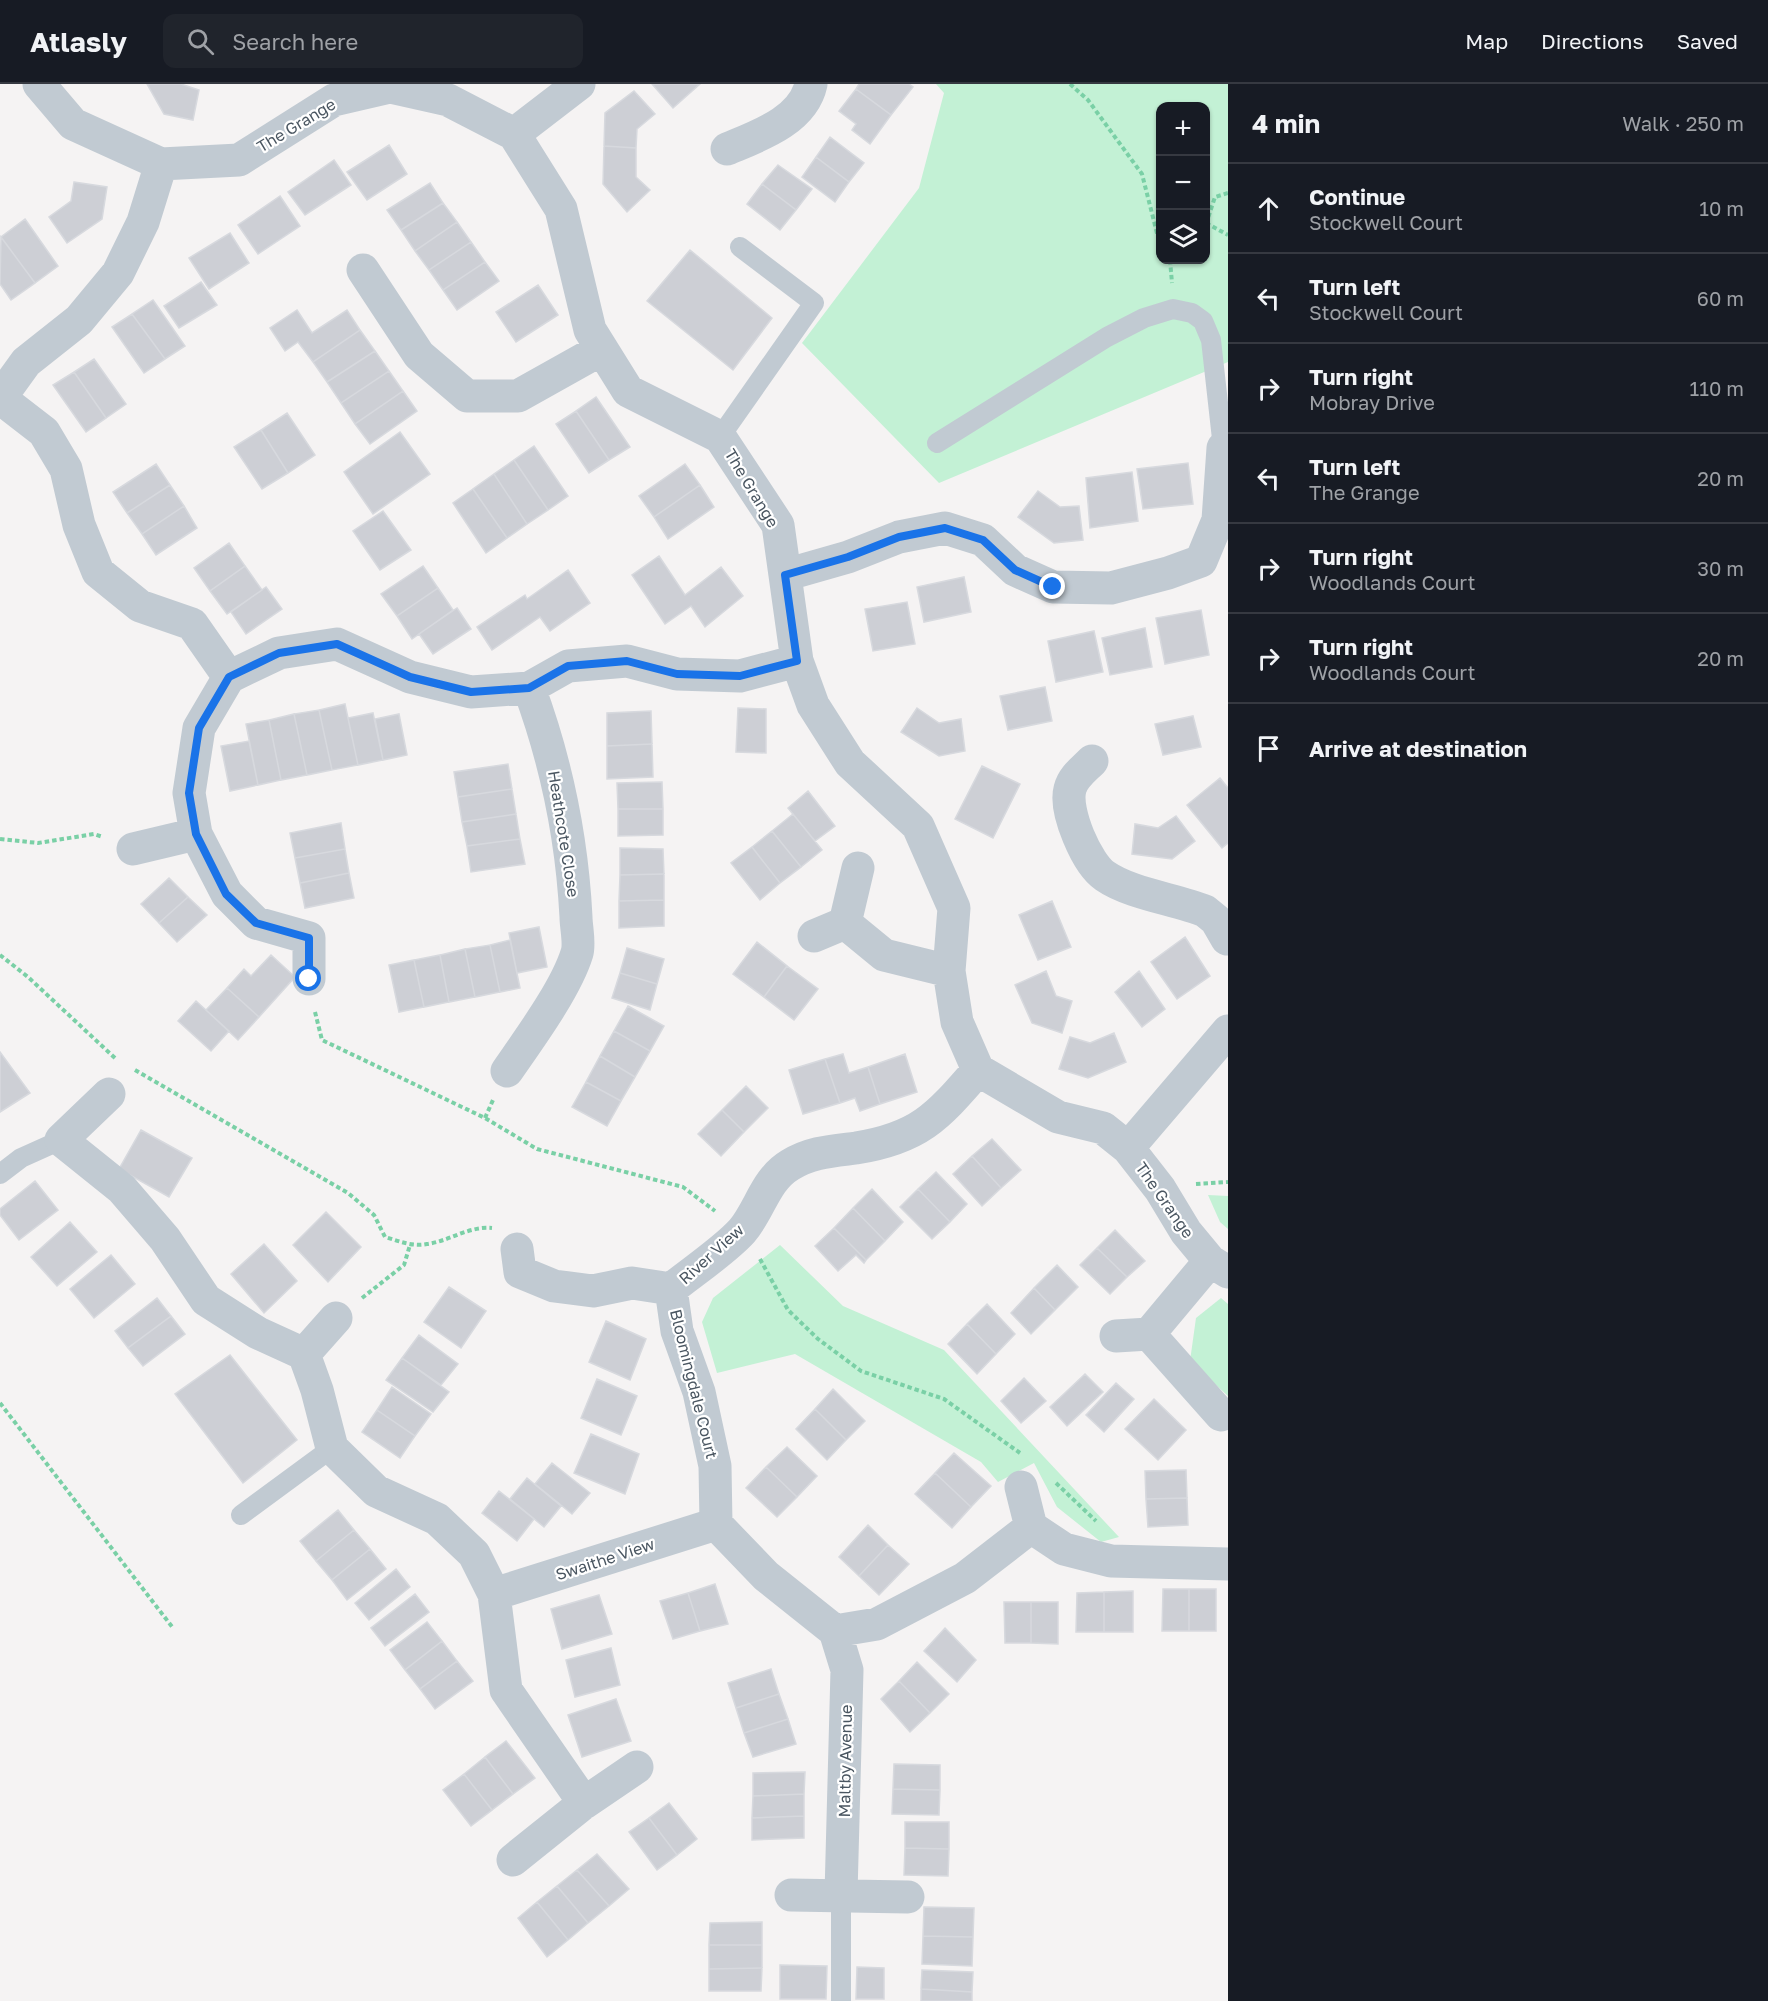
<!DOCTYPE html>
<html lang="en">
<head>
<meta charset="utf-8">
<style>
  body { margin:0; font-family:"Golos Text",sans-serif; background:#20242c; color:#f1f3f6 }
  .controls { position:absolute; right:18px; top:18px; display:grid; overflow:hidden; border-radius:12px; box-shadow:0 2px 4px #0004 }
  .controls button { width:54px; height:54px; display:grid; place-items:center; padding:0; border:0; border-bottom:2px solid #363941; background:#171b24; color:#f1f3f6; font:30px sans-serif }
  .stop { position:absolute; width:18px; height:18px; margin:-14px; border:4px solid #1a73e8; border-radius:50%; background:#fff }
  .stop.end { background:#1a73e8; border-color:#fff; box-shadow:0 2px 6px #0008 }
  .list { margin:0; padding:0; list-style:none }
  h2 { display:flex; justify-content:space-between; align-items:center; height:78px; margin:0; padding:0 24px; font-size:26px }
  h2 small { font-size:20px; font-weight:400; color:#9ea1a6 }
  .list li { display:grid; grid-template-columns:39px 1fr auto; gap:18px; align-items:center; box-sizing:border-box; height:90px; padding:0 24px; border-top:2px solid #363941 }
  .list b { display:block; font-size:22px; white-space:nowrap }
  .list p { margin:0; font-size:20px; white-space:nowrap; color:#9ea1a6 }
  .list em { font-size:20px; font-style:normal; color:#9ea1a6 }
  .icon { flex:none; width:33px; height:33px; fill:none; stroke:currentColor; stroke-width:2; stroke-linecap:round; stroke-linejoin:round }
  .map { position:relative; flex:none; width:1228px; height:1917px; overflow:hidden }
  header { display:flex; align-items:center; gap:36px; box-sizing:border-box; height:84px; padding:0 30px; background:#171b24; border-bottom:2px solid #363941 }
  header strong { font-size:28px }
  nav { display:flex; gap:33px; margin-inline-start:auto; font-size:21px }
  .search { width:420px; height:54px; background:#20242c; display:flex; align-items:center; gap:15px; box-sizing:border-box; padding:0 21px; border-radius:12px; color:#9ea1a6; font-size:22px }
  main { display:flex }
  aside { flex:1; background:#171b24 }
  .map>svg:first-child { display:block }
  .green { fill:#c3f1d5; fill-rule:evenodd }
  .building { fill:#cdcfd5; stroke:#d7d9de; stroke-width:1.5 }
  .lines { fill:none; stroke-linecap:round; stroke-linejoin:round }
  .path { stroke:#7ad0a6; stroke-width:4; stroke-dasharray:4.5 3; stroke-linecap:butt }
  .lane { stroke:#c1cad2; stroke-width:20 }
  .street { stroke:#c1cad2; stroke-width:33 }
  .route { stroke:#1a73e8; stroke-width:8 }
  .labels { text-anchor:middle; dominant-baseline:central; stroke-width:4.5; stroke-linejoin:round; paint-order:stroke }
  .street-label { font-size:16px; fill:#4a5661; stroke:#fff }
</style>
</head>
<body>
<header>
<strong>Atlasly</strong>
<div class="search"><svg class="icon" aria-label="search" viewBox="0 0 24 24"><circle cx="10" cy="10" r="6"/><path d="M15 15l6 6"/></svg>Search here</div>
<nav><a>Map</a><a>Directions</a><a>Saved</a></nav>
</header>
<main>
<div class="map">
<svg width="1228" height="1917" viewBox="0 0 1228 1917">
  <rect width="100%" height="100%" fill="#f5f3f3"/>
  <path class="green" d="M936,0H1228V278L939,399L802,259L919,104L944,9ZM1160,22H1206V176H1160Z
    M1208,1111L1228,1112V1145L1220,1138Z
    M780,1161L843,1222L944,1266L1119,1453L1101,1458L1057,1423L1034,1379L998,1398L981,1378L795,1270L717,1289L702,1238L713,1214Z
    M1221,1214L1228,1220V1312L1190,1277L1196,1234Z"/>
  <path class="building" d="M147,0H181L199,6L193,36L164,30Z
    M652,0H700L673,24Z
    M859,0H909L913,3L891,31L856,5Z
    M856,5L891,31L870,60L852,46L856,40L839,27Z
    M634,7L655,30L637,45L636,64L604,62L605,29Z
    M830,53L864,79L849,98L816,73Z
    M389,61L407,90L367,116L347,88Z
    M604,62L636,64V93L650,106L627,128L603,100Z
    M816,73L849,98L835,118L802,93Z
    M334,76L351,101L305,131L288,108Z
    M778,81L812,105L796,126L762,100Z
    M74,98L107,103L102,135L67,159L49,133L71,117Z
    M430,99L443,119L401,146L387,126Z
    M762,100L796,126L780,146L747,120Z
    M280,112L300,142L258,170L238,141Z
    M443,119L457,138L415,167L401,146Z
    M25,135L58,182L35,199L1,153Z
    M457,138L471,158L429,186L415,167Z
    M230,149L249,179L209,205L189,174Z
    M1,153L35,199L11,216L0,200Z
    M471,158L485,178L443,206L429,186Z
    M690,166L772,234L733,286L647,217Z
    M485,178L499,197L457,226L443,206Z
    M201,198L217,221L179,244L164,222Z
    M538,201L558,231L516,258L496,228Z
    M153,216L185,262L165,275L132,230Z
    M297,226L312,249L347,226L360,246L313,278L298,258L285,267L270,244Z
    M132,230L165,275L144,289L112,243Z
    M360,246L375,267L327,298L313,278Z
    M375,267L389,287L341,319L327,298Z
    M94,275L126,320L106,334L74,288Z
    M389,287L403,307L355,340L341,319Z
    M74,288L106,334L86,348L53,301Z
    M403,307L417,327L370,360L355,340Z
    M596,313L630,363L609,376L576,327Z
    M576,327L609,376L589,389L556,340Z
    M287,329L315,371L288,389L261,346Z
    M261,346L288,389L262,405L234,363Z
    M400,348L430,390L373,430L344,388Z
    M534,362L568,412L548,426L514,376Z
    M514,376L548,426L527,440L494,390Z
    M1188,379L1193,420L1143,425L1137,385Z
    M156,380L170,401L127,429L113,408Z
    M685,380L700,401L654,433L639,412Z
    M1132,388L1138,437L1090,444L1086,394Z
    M494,390L527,440L507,454L473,405Z
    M170,401L184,422L142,450L127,429Z
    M700,401L714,423L668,455L654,433Z
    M473,405L507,454L486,469L453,419Z
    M1038,407L1060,423L1079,422L1083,456L1054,459L1018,433Z
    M184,422L197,444L156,471L142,450Z
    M383,427L411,466L380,486L353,447Z
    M229,459L245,482L210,507L194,484Z
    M659,472L685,511L721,483L743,512L705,543L691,522L665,540L632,491Z
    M245,482L262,506L227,530L210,507Z
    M423,482L438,504L397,532L381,510Z
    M568,486L590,519L550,547L540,533L492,566L477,543L525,511L527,515Z
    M964,493L971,528L924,538L917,503Z
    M266,503L282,525L246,550L231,528Z
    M438,504L453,526L412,555L397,532Z
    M907,518L915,560L873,567L865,525Z
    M457,524L471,545L433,570L419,550Z
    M1201,526L1209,571L1165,580L1156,534Z
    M1145,544L1152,583L1110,591L1102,554Z
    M1094,547L1103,588L1056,598L1048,557Z
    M1045,603L1052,637L1008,646L1000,612Z
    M345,620L358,681L332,686L319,626Z
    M738,624L766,625V669L736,668Z
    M917,624L939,639L961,635L965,667L939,672L901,648Z
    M319,626L332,686L307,691L294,630Z
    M651,627L652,660L607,662V629Z
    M373,629L383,676L358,681L348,634Z
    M294,630L307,691L281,696L269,636Z
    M399,630L407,671L383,676L375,635Z
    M1193,632L1201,663L1163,671L1155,640Z
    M269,636L281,696L258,701L246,640Z
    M249,657L258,701L230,707L221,662Z
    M652,660L653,693L607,695V662Z
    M508,680L512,705L458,713L454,688Z
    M982,682L1020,700L993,754L955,735Z
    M1220,694L1228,704V759L1222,764L1187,721Z
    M662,698L663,725H618L617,699Z
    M512,705L516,730L462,738L458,713Z
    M808,707L835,742L815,757L788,724Z
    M618,725H663V751L618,752Z
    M516,730L520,755L467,762L462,738Z
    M793,730L822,766L801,783L772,747Z
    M1176,732L1195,757L1172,775L1132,770L1135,740L1158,744Z
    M341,739L345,765L295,774L290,749Z
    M772,747L801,783L780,799L752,763Z
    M520,755L525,780L471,788L467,762Z
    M752,763L780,799L760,816L731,779Z
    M620,764L663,765L664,790L620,791Z
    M345,765L349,789L300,799L295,774Z
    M349,789L354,814L305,824L300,799Z
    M664,790V816L619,817L620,791Z
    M169,794L188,813L159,839L141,820Z
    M188,813L207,831L177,858L159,839Z
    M664,816V842L619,844V817Z
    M1052,817L1071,863L1038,876L1019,831Z
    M539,843L547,883L517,889L509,849Z
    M1185,853L1210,892L1177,915L1151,878Z
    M510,856L520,904L500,908L490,861Z
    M757,858L787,882L764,913L733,890Z
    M490,861L500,908L475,913L465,865Z
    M627,864L664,875L657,900L620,889Z
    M465,865L475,913L449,918L440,871Z
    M271,871L295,893L259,933L227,904L244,885L251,892Z
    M440,871L449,918L424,923L414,876Z
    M414,876L424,923L399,928L389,881Z
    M787,882L818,905L794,936L764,913Z
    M1046,887L1056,912L1072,917L1062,949L1032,939L1015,901Z
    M1139,887L1165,925L1142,943L1115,908Z
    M620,889L657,900L650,926L612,914Z
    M227,904L259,933L238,956L206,926Z
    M196,917L229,947L211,967L178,937Z
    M628,922L664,942L650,967L614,947Z
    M614,947L650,967L635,993L600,972Z
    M1114,949L1126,978L1088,994L1059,985L1070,953L1090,959Z
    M0,968L30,1009L0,1028Z
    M843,970L849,989L868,983L880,1020L860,1027L855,1014L840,1019L825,975Z
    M905,970L917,1008L880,1020L868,983Z
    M600,972L635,993L621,1017L586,998Z
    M825,975L840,1019L803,1030L789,986Z
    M586,998L621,1017L607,1042L572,1023Z
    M746,1002L768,1024L744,1048L722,1026Z
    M722,1026L744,1048L721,1072L698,1050Z
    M141,1046L192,1074L169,1113L119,1085Z
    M992,1055L1021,1086L1001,1104L972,1072Z
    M972,1072L1001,1104L982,1122L953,1090Z
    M936,1088L967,1120L950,1138L918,1105Z
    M35,1097L58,1126L19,1156L0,1131V1125Z
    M872,1105L903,1138L885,1157L853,1124Z
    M918,1105L950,1138L932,1155L900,1123Z
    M853,1124L885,1157L866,1176L834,1144Z
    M326,1128L361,1163L328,1198L293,1161Z
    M70,1138L97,1168L57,1202L31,1173Z
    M834,1144L866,1176L864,1179L856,1171L838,1187L815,1162Z
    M1115,1146L1145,1177L1127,1193L1097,1164Z
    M264,1160L297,1197L264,1229L231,1190Z
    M1097,1164L1127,1193L1110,1210L1080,1181Z
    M111,1171L135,1200L94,1234L70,1205Z
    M1057,1181L1078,1203L1055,1226L1034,1204Z
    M449,1203L486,1227L461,1264L424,1238Z
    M1034,1204L1055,1226L1031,1250L1011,1229Z
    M157,1214L171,1232L128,1264L115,1247Z
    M987,1220L1015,1250L996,1270L967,1240Z
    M171,1232L185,1250L143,1282L128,1264Z
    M606,1237L646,1255L630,1296L589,1278Z
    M967,1240L996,1270L977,1290L948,1260Z
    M419,1251L458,1280L441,1301L402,1274Z
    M230,1271L297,1356L243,1399L175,1310Z
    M402,1274L449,1308L433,1328L386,1296Z
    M1085,1290L1103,1308L1067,1342L1050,1323Z
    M1024,1294L1046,1317L1021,1339L1001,1317Z
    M597,1295L637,1312L621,1351L581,1334Z
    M1116,1299L1134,1315L1104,1348L1086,1331Z
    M392,1303L431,1330L415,1352L377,1326Z
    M833,1305L865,1337L846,1356L815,1325Z
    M1154,1315L1186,1346L1158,1376L1125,1345Z
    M815,1325L846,1356L827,1376L796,1345Z
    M377,1326L415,1352L400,1374L362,1348Z
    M591,1350L639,1370L625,1410L574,1389Z
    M787,1363L817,1392L797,1413L766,1383Z
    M954,1369L991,1402L971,1423L935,1389Z
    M552,1379L590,1409L572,1430L535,1400Z
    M766,1383L797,1413L777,1433L746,1404Z
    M1186,1386L1187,1414L1146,1415L1145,1387Z
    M935,1389L971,1423L952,1444L915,1410Z
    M527,1394L561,1422L544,1443L510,1415Z
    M499,1407L534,1435L517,1457L482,1429Z
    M1187,1414L1188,1441L1148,1443L1146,1415Z
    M338,1426L354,1446L316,1477L300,1457Z
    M868,1441L888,1461L859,1492L839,1473Z
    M354,1446L370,1465L332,1496L316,1477Z
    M888,1461L909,1480L879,1511L859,1492Z
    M370,1465L386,1485L347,1516L332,1496Z
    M396,1485L410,1503L369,1536L355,1519Z
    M715,1500L728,1540L700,1547L688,1509Z
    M1163,1505H1189V1547H1162Z
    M1189,1505H1216V1547H1189Z
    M1133,1507V1548H1104V1508Z
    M1104,1508V1548H1076L1077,1509Z
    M688,1509L700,1547L673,1555L660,1517Z
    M415,1510L429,1528L385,1562L371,1544Z
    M599,1511L612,1550L562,1565L551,1525Z
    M1004,1518H1031V1559H1005Z
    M1031,1518H1058V1560L1031,1559Z
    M427,1538L442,1557L405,1586L390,1566Z
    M945,1544L976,1576L957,1598L924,1567Z
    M442,1557L457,1577L420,1605L405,1586Z
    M611,1564L620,1601L575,1613L566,1576Z
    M457,1577L473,1597L435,1625L420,1605Z
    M917,1578L949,1610L930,1629L899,1597Z
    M771,1585L779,1610L736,1624L728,1599Z
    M899,1597L930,1629L910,1648L881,1615Z
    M779,1610L788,1635L744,1649L736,1624Z
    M616,1615L631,1657L582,1673L568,1631Z
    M788,1635L796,1660L753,1673L744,1649Z
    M506,1657L535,1694L513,1710L485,1673Z
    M485,1673L513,1710L492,1726L464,1690Z
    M894,1680L940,1681V1706L893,1705Z
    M805,1688L804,1710L753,1712V1689Z
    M464,1690L492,1726L471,1742L443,1706Z
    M893,1705L940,1706L939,1731L892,1730Z
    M804,1710V1732L752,1734L753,1712Z
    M669,1719L697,1755L677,1771L649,1734Z
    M804,1732V1754L752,1756V1734Z
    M649,1734L677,1771L657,1786L629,1748Z
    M905,1738H949V1765L905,1764Z
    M905,1764L949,1765L948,1792L904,1791Z
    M597,1770L629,1805L609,1822L577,1786Z
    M577,1786L609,1822L588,1839L557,1802Z
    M557,1802L588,1839L568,1856L537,1818Z
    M537,1818L568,1856L547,1873L518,1834Z
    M924,1823L974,1824L973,1853L923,1852Z
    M762,1838V1861H709L710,1839Z
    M923,1852L973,1853L972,1882L922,1880Z
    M709,1861H762V1884L709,1885Z
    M780,1881L827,1882L826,1915H780Z
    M857,1883L884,1884V1915H856Z
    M762,1884L761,1907H709V1885Z
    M922,1886L973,1888L972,1908L921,1905Z
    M921,1905L972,1908V1917H921Z"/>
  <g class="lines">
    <path class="path" d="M1070,0L1088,16L1142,90L1160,161
      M1206,139L1228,151
      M1206,140L1215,113L1228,109
      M1170,176L1172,199
      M0,755L38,759L94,750L103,753
      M0,871L28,893L116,975
      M315,928L322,956L485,1034L537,1065L683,1103L715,1127
      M135,986L348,1109L374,1131L385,1153C399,1157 412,1163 427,1160C450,1157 468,1142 492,1144
      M485,1034L493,1016
      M1196,1100L1228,1098
      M760,1175L788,1226L818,1255L861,1287L944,1315L1020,1369
      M362,1214L404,1181L410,1161
      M0,1319L173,1544
      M1056,1399L1096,1437"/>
    <path class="lane" d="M720,353L814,219L740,163
      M937,359L1107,253L1144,234L1173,225L1192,229L1203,237L1211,256L1223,364
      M0,1090L21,1074L61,1056
      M241,1431L332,1364
      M841,1917V1810"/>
    <path class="street" d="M39,0L73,40L161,80L239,76L334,16L390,3L448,16L514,50L561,125L590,246L628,307L720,353L778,441L797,577L813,621L850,679L918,742L954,824L949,887L957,938L978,986L1058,1033L1103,1044L1128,1064L1160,1105L1186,1148L1210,1177L1228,1188
      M514,50L579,0
      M727,65C758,52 803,37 811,0
      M363,186L419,271L467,312H518L602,265
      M0,314L44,348L66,385L79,441L98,488L140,522L192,540L229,593
      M0,314L26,278L79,236L118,189L143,138L161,80
      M785,491L848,473L899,453L945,444L983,456L1015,486L1053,503L1111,504L1168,489L1201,477L1218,436L1223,364
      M229,593L279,569L337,560L410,593L471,608L529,604L568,582L627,577L677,590L740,592L797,577
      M229,593L199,644L189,709L196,750L227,810L256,839L309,854V895
      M1092,677C1083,686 1073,693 1070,705C1064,727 1087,780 1105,792C1131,810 1175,815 1205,827L1216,836L1227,855
      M133,765L196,750
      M858,784L845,839L884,871L949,887
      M814,852L845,839
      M507,987C529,955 566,905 577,869C580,859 576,843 576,833C572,755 556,677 529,604
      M109,1010L61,1056L122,1105L165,1155L206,1216L258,1249L304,1270L317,1306L332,1364L376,1407L437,1435L474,1470L494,1510L506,1606L584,1719L513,1776
      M1128,1064L1228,947
      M517,1165L520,1188L554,1202L593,1207L632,1199L671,1205C692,1188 725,1166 742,1147C760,1126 765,1096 790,1081C811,1068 832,1067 856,1064C920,1054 938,1032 978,986
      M1210,1177L1149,1250L1221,1331
      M671,1205L677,1247L699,1308L715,1382L716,1440L766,1492L835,1547L877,1540L965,1494L1031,1443L1064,1465L1111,1477L1228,1480
      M1116,1252L1149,1250
      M304,1270L336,1234
      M1021,1403L1031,1443
      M494,1510L716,1440
      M835,1547L847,1586L841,1810
      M584,1719L637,1683
      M791,1811L908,1813"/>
  </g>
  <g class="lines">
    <path class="route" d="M309,895V854L256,839L226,810L196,750L189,709L199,644L229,593L279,569L337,560L410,593L471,608L529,604L568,582L627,577L677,590L740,592L797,577L785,491L848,473L899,453L945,444L983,456L1015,486L1053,503"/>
  </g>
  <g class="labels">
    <g class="street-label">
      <text transform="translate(296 41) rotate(-31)">The Grange</text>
      <text transform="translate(752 404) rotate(59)">The Grange</text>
      <text transform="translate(564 750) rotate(81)">Heathcote Close</text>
      <text transform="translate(1165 1116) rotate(55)">The Grange</text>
      <text transform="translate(711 1170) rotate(-42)">River View</text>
      <text transform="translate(694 1300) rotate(76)">Bloomingdale Court</text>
      <text transform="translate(605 1475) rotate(-18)">Swaithe View</text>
      <text transform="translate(845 1677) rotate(-89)">Maltby Avenue</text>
    </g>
  </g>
</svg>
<div class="controls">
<button>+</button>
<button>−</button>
<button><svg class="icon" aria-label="layers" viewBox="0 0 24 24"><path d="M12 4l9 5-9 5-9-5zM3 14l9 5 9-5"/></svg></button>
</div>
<div class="stop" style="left:309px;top:895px"></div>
<div class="stop end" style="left:1053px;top:503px"></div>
</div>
<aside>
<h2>4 min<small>Walk · 250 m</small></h2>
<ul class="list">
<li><svg class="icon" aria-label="ahead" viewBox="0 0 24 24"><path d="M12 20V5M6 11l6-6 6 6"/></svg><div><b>Continue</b><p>Stockwell Court</p></div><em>10 m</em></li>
<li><svg class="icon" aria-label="left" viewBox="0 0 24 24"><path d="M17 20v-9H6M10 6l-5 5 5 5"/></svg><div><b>Turn left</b><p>Stockwell Court</p></div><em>60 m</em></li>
<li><svg class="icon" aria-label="right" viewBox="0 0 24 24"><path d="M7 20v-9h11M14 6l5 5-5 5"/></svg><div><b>Turn right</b><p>Mobray Drive</p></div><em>110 m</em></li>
<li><svg class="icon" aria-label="left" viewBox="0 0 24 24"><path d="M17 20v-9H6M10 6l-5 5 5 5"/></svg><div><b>Turn left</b><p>The Grange</p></div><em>20 m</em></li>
<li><svg class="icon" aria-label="right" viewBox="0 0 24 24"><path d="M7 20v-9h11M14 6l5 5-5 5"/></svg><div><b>Turn right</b><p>Woodlands Court</p></div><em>30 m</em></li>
<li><svg class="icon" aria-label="right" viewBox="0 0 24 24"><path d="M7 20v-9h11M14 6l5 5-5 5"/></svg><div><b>Turn right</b><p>Woodlands Court</p></div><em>20 m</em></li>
<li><svg class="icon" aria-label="arrive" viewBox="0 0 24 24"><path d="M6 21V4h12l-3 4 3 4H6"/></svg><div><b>Arrive at destination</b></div></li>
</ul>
</aside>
</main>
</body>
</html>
